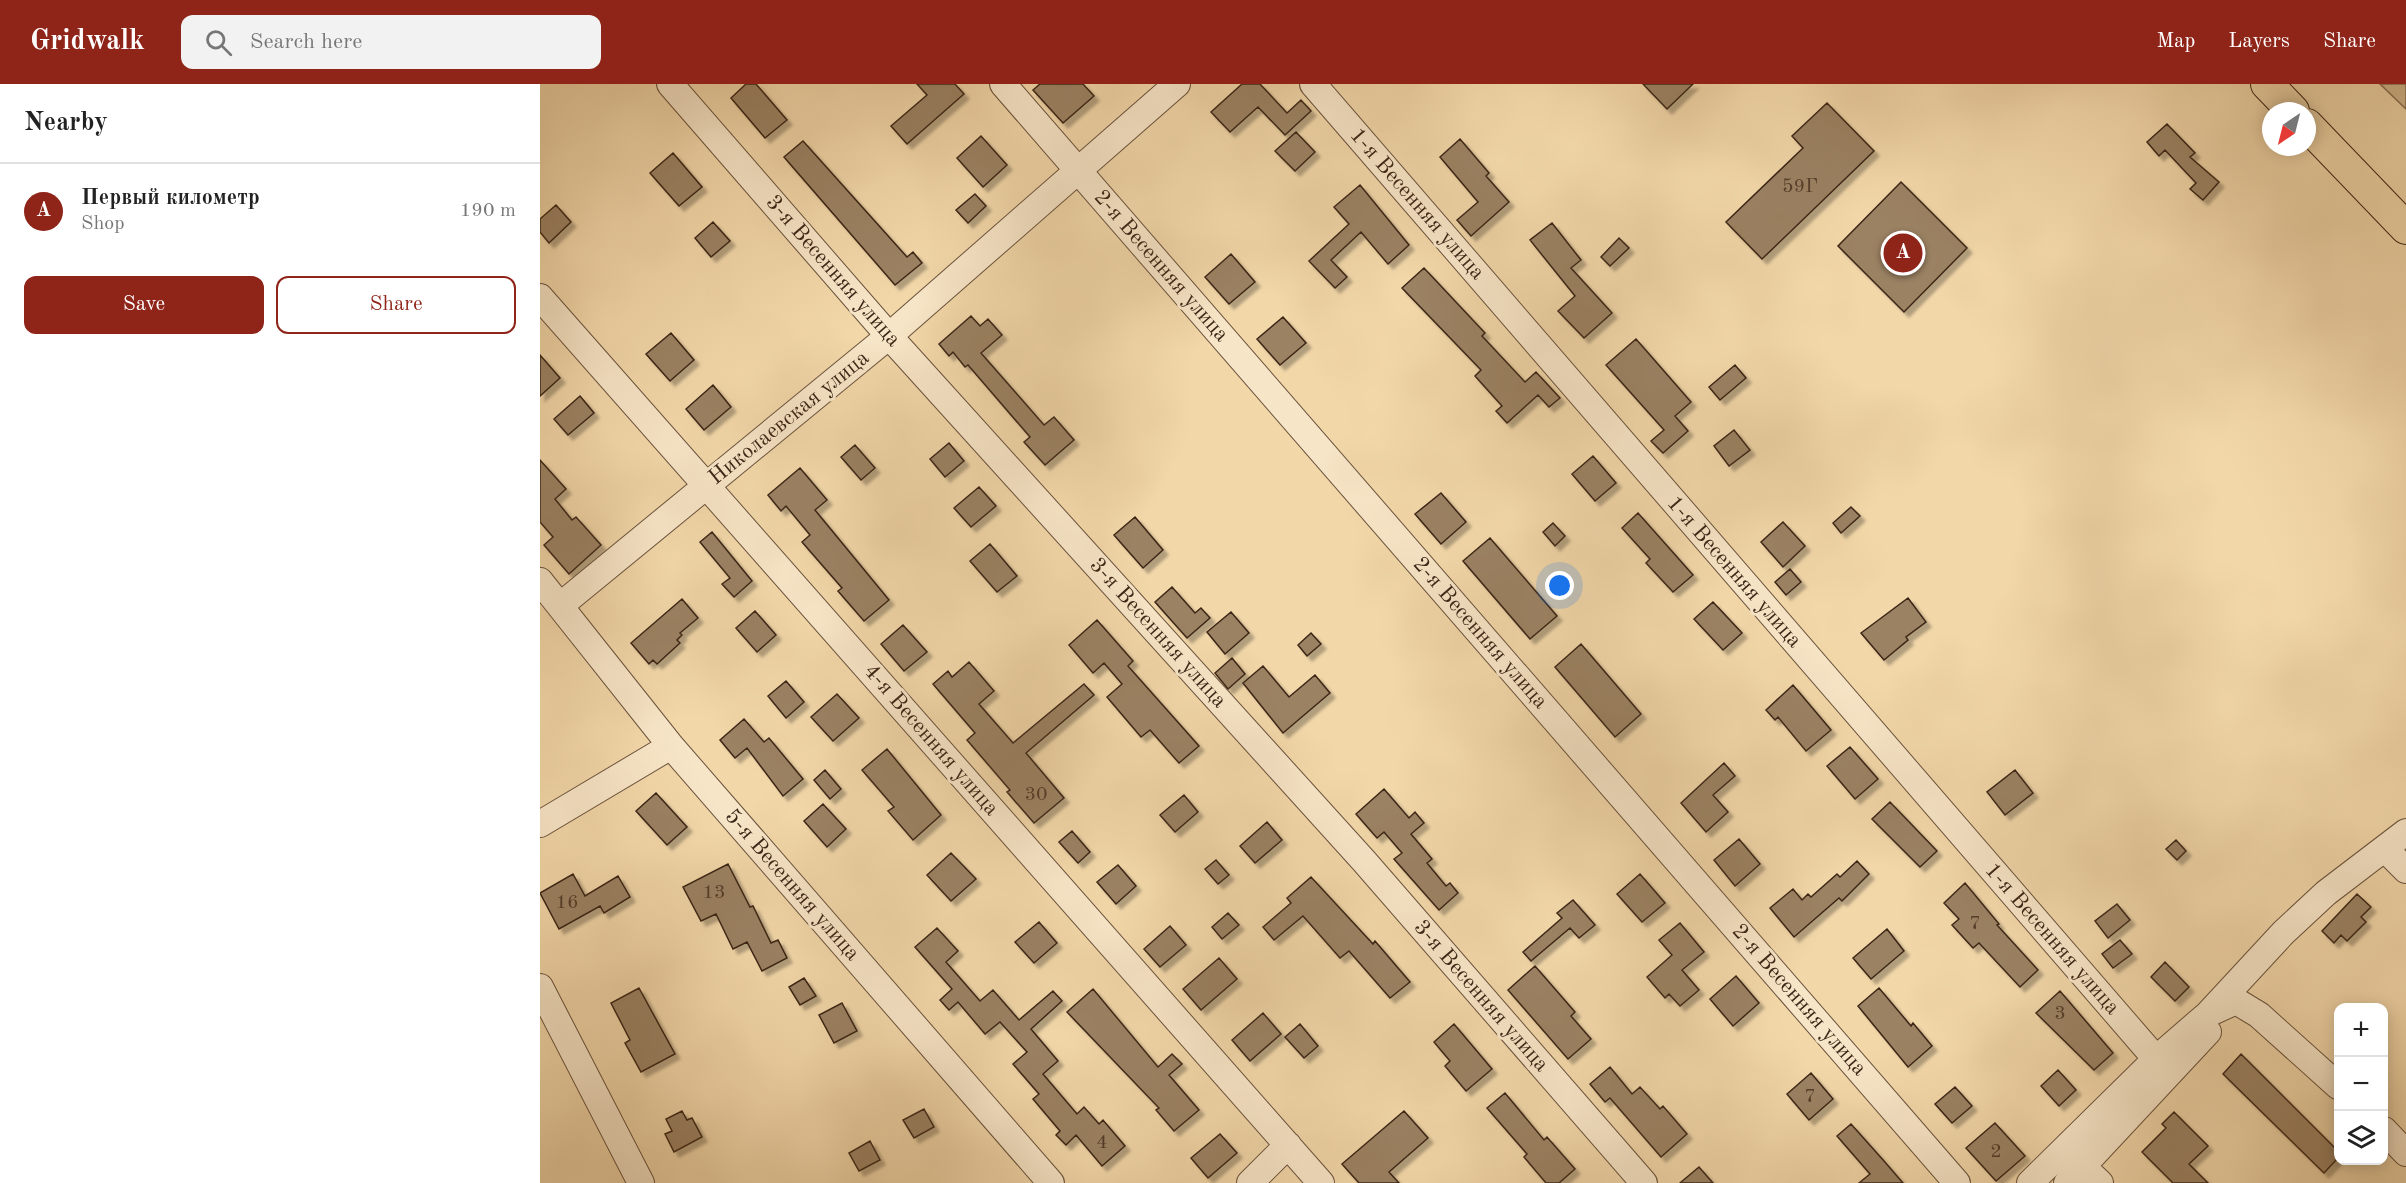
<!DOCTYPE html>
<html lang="en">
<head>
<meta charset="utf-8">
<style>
  body { margin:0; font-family:"Old Standard TT",serif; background:#f2f2f2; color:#222 }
  .controls { position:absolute; right:18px; bottom:18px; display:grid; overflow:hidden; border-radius:12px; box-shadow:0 3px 15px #0003 }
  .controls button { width:54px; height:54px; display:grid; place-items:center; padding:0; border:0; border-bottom:2px solid #e0e0e0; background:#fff; color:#222; font:30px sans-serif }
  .compass { position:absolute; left:1722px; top:18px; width:54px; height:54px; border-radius:50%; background:#fff; box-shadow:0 3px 15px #0003; rotate:215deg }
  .you { position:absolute; left:1020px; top:502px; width:21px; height:21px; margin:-15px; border:4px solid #fff; border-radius:50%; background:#1a73e8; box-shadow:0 0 0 9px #1a73e833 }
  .badge { display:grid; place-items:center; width:39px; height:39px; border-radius:50%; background:#8f2418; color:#fff; font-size:20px; font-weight:700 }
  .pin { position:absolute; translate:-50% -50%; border:3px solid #fff; box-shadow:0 2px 6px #0006 }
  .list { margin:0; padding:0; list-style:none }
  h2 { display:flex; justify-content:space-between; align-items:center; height:78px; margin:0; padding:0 24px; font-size:26px }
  h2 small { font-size:20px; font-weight:400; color:#767676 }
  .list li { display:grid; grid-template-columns:39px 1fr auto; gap:18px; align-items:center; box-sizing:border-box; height:96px; padding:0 24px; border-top:2px solid #e0e0e0 }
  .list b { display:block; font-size:22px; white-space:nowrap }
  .list p { margin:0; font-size:20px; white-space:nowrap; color:#767676 }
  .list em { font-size:20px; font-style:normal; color:#767676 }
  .actions { display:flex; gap:12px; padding:18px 24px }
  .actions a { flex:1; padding:14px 0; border:2px solid #8f2418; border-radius:12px; text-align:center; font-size:21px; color:#8f2418 }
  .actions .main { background:#8f2418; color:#fff }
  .icon { flex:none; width:33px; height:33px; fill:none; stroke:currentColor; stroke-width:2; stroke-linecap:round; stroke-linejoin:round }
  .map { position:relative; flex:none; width:1866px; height:1099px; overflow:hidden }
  header { display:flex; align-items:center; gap:36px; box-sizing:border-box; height:84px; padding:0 30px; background:#8f2418; color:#fff }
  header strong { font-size:28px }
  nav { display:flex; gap:33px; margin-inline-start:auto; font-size:21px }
  .search { width:420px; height:54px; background:#f2f2f2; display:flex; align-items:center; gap:15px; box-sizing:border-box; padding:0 21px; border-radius:12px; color:#767676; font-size:22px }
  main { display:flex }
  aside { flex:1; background:#fff }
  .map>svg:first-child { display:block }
  .green { fill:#d3b990; stroke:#887054; stroke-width:1.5 }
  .building { fill:#9b8263; stroke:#3c2617; stroke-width:1.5; filter:url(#shadow) }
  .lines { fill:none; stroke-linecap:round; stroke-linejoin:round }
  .minor-casing { stroke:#6a523c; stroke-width:28 }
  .major-casing { stroke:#3c2617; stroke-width:34 }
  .minor { stroke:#f7e5c7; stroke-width:26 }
  .major { stroke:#f2d7a9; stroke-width:32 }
  .labels { text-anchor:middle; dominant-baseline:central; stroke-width:6; stroke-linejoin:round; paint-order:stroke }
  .number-label { font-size:20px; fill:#543d2a }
  .street-label { font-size:22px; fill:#3c2617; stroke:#f7e5c7 }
</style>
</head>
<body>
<header>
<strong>Gridwalk</strong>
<div class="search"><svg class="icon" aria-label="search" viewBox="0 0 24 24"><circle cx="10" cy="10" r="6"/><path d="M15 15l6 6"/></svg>Search here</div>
<nav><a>Map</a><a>Layers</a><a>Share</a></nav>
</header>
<main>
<aside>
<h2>Nearby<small></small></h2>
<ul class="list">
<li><span class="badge">A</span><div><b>Первый километр</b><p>Shop</p></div><em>190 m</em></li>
</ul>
<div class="actions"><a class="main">Save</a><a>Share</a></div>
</aside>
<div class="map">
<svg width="1866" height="1099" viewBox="0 0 1866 1099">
  <defs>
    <filter id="shadow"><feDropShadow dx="5" dy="5" stdDeviation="1.5" flood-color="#0004"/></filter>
  </defs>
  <rect width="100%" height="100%" fill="#f2d7a9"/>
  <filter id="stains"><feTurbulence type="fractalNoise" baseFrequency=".00333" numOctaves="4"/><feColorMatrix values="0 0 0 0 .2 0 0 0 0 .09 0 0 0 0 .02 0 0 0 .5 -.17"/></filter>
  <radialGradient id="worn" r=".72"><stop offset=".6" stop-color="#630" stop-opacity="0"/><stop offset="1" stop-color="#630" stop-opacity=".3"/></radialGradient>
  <path class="green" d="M1840,0H1866V25Z"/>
  <path class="building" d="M206,0H216L247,36L225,54L191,14Z
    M377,0H415L424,10L367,60L351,42L387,11Z
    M500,0H543L554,12L523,39L493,6Z
    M702,0H720L747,29L761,16L771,27L745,51L718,23L690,48L671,28Z
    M1103,0H1153L1127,25Z
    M1287,19L1334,67L1222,175L1186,138L1263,64L1252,52Z
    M1627,40L1655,69L1650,73L1679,98L1663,116L1650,105L1656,99L1625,66L1619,72L1607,58Z
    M756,48L775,68L755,87L735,67Z
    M441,52L467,81L443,103L417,74Z
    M920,55L949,89L946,92L969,118L931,152L917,136L938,118L900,73Z
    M263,57L367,173L373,168L382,179L355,201L244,73Z
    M133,69L162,103L139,122L110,89Z
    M1361,98L1427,164L1364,228L1298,162Z
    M820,101L869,161L848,180L821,148L791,176L807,193L795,204L769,177L809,140L794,123Z
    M435,110L446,122L428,139L416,126Z
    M16,121L31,138L9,159L0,148V135Z
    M173,138L190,157L171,173L155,154Z
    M1012,139L1041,176L1031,184L1072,229L1044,254L1018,227L1035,212L990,156Z
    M1079,154L1089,164L1070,182L1061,173Z
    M691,170L715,198L689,220L665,193Z
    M884,184L945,249L942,252L985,298L996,288L1020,314L1009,323L998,311L967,339L956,327L962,322L935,292L941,286L862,204Z
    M431,232L440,242L448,235L462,251L441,269L504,341L514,333L534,356L505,381L484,358L490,353L428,281L425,283L413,268L409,272L399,260Z
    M743,233L766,259L740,281L717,255Z
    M131,249L154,276L130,297L106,270Z
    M1096,255L1151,318L1135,332L1148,347L1123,369L1111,357L1124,346L1066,281Z
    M0,271L20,294L0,312Z
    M1195,281L1206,294L1180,316L1169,303Z
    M173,301L191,323L164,346L146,325Z
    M40,312L54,329L28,351L14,335Z
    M1194,346L1210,366L1189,382L1174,362Z
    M409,359L424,377L405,393L390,375Z
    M315,361L335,384L321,396L301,373Z
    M1053,372L1076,399L1055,417L1032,390Z
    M0,376L26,405L15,415L32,436L36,433L61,461L29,490L4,461L13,453L0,438Z
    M260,384L287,416L275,426L349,516L324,537L298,507L302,504L262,458L270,451L246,422L241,427L228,411Z
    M439,403L456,422L431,443L414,424Z
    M901,409L926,438L901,460L875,430Z
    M1311,423L1320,432L1301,449L1293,439Z
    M1098,429L1153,491L1133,508L1106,479L1110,475L1082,444Z
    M595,433L623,466L603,484L574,451Z
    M1243,438L1265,462L1243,483L1221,458Z
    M1013,439L1025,452L1015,462L1003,448Z
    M172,448L212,497L194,513L182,500L190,494L160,458Z
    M950,454L1017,532L990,555L923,477Z
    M450,460L477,492L457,508L430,477Z
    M1250,485L1261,498L1246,511L1235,498Z
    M632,503L655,529L661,524L670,534L647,554L615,518Z
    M1368,514L1386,538L1366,553L1368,556L1344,576L1321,549Z
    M142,515L158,534L140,549L142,551L137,556L140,559L117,580L113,576L109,580L91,559Z
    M1173,518L1202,549L1183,566L1154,535Z
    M215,527L236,551L217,568L196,544Z
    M691,528L709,549L685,570L667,548Z
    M557,536L593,577L588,582L659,662L639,679L610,646L601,653L567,613L582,600L564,579L553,589L529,561Z
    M363,541L387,568L364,587L341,560Z
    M771,549L781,560L767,572L758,561Z
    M1041,560L1101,630L1075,653L1015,583Z
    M692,574L705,590L688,605L675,589Z
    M429,578L454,607L439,620L473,659L544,600L554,611L486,669L524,714L494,739L467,708L470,706L427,656L435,649L393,600L408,587L412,593Z
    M723,582L749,613L775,591L790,609L743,649L703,599Z
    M246,597L264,618L246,634L228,612Z
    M1253,601L1291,646L1266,667L1238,633L1235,636L1226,626Z
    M297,610L319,634L293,657L271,633Z
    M204,635L224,658L229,654L263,695L243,712L207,664L195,674L180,656Z
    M1310,663L1338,695L1315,715L1287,682Z
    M347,665L401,731L373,756L348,727L354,723L322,686Z
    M1184,679L1195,692L1173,711L1188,728L1166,748L1141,719Z
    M285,686L301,705L290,715L274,696Z
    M1475,686L1493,709L1465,731L1447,708Z
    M844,705L869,734L875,728L884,739L871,750L892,775L887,779L906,802L910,799L918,809L899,826L854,775L862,769L844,748L837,754L816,730Z
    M116,709L147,743L127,761L96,727Z
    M644,711L658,728L635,748L620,731Z
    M1350,718L1397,767L1380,783L1332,735Z
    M283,720L306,745L287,763L264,737Z
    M727,738L742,756L715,779L700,762Z
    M532,747L550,768L538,779L519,758Z
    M1199,755L1220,780L1195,802L1174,776Z
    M1636,756L1646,767L1637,776L1626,765Z
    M411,769L436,795L411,817L387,791Z
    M676,776L689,791L678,800L665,785Z
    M1317,777L1329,790L1302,817L1299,814L1254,853L1230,824L1253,805L1262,816L1268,810L1271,813L1297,790L1300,793Z
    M188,780L210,823L213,822L231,859L238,856L247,874L222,887L207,858L193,865L176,830L161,837L143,803Z
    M578,781L596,802L576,820L557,798Z
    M33,790L45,812L78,792L90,813L64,829L60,822L19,845L0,809Z
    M1100,790L1125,819L1102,838L1077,810Z
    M771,793L833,860L835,857L870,898L850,914L809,867L800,874L763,832L734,856L723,843L751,819L747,814Z
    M1425,799L1459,840L1457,841L1498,886L1480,903L1439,859L1433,864L1412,841L1419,835L1404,819Z
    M1817,810L1831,823L1821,833L1826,838L1807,857L1801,851L1794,859L1782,847Z
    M1033,816L1055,841L1039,854L1030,844L991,877L983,868L1022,834L1017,829Z
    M1577,820L1590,836L1568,854L1555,837Z
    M688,829L699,841L682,855L672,843Z
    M499,838L517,859L494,879L475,858Z
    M1140,839L1164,868L1142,886L1159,906L1140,922L1129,910L1125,914L1107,893L1132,871L1119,856Z
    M630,842L646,861L620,883L604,865Z
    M397,844L418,867L406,878L440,917L453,906L479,936L513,907L522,917L491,945L518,977L503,990L537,1030L544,1023L559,1040L563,1036L585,1062L562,1082L536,1051L526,1061L516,1051L520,1047L493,1015L499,1010L473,980L487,968L460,938L445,950L418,918L409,926L400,916L412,905L375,863Z
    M1347,845L1364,867L1331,895L1313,874Z
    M1580,856L1592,870L1573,884L1562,870Z
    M679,874L697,895L661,926L643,905Z
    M1625,878L1649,903L1635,917L1611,893Z
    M995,882L1035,928L1031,932L1051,955L1028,975L968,906Z
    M1196,892L1219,919L1193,942L1170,915Z
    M264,894L276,912L260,921L249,903Z
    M99,904L135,970L101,988L85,959L90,956L71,919Z
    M1339,904L1371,942L1373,939L1392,962L1368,983L1318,922Z
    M553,905L618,983L632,970L642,980L629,991L659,1026L634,1047L616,1026L619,1024L527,928Z
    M1520,907L1573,969L1554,986L1496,929Z
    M302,919L317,947L294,959L279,931Z
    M723,929L741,950L710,977L692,956Z
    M760,940L778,962L764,974L745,953Z
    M914,940L952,985L926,1007L905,982L910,977L894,958Z
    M1701,970L1798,1067V1074L1784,1089L1683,990Z
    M1070,983L1092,1010L1100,1003L1120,1025L1123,1022L1147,1050L1121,1073L1070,1014L1065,1018L1050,1000Z
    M1518,986L1536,1006L1519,1022L1501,1002Z
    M1271,989L1293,1015L1269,1036L1247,1010Z
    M1415,1003L1432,1022L1412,1039L1395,1020Z
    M965,1009L1004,1056L1007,1053L1035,1085L1019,1099H1006L984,1073L987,1070L947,1024Z
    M384,1025L394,1043L374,1054L363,1036Z
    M142,1027L147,1036L152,1034L162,1053L134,1068L125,1050L132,1047L126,1035Z
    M864,1027L888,1054L849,1088L859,1099H819L802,1080Z
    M1634,1028L1668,1062L1649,1080L1668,1099H1633L1602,1068L1626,1044L1622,1040Z
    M1455,1039L1485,1072L1456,1097L1426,1064Z
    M1311,1040L1344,1077L1363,1099H1319L1330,1090L1297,1052Z
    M680,1050L697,1069L668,1094L651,1074Z
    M330,1057L340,1076L319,1087L309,1069Z
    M1159,1083L1173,1099H1140Z"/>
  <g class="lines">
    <g class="minor-casing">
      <path id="minor" d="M130,0L349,252L824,777L1104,1099
        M463,0L1417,1099
        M773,0L1616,975
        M0,213L781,1099
        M0,497L131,662L511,1099
        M21,521L349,252L637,0
        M0,740L131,662
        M1845,765L1866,786
        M0,903L101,1099
        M1670,929L1696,917L1719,931L1798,1002
        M1844,1046L1866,1069
        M1543,1083L1560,1099
        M710,1099L748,1061
        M1490,1099L1616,975L1668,930L1743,849L1786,809L1866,748
        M1527,1099L1668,948"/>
    </g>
    <g class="major-casing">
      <path id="major" d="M1727,0L1753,27
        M1767,41L1866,144"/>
    </g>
    <use href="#minor" class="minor"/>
    <use href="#major" class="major"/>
  </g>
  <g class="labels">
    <g class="number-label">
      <text x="1260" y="103">59Г</text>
      <text x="496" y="711">30</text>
      <text x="174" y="809">13</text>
      <text x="27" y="819">16</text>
      <text x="1435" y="840">7</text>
      <text x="1520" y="930">3</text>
      <text x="1270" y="1013">7</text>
      <text x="562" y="1059">4</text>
      <text x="1456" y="1068">2</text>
    </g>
    <g class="street-label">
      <text transform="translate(877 120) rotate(49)">1-я Весенняя улица</text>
      <text transform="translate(621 182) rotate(49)">2-я Весенняя улица</text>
      <text transform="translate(293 187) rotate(49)">3-я Весенняя улица</text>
      <text transform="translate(249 334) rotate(-39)">Николаевская улица</text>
      <text transform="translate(1194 488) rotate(49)">1-я Весенняя улица</text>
      <text transform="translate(618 549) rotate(48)">3-я Весенняя улица</text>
      <text transform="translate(940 549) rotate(49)">2-я Весенняя улица</text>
      <text transform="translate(391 656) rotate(49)">4-я Весенняя улица</text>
      <text transform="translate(252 801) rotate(49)">5-я Весенняя улица</text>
      <text transform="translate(1512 855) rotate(49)">1-я Весенняя улица</text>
      <text transform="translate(941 912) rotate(49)">3-я Весенняя улица</text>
      <text transform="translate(1259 916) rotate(49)">2-я Весенняя улица</text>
    </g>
  </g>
  <rect width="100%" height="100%" filter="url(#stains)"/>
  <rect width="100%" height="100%" fill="url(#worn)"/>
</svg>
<div class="controls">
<button>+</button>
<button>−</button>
<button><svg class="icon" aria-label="layers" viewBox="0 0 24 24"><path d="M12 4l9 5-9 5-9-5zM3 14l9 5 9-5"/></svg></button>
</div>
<svg class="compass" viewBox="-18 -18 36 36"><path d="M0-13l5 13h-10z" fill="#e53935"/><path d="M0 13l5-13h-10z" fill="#767676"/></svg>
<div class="you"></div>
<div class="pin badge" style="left:1363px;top:169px">A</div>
</div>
</main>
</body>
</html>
